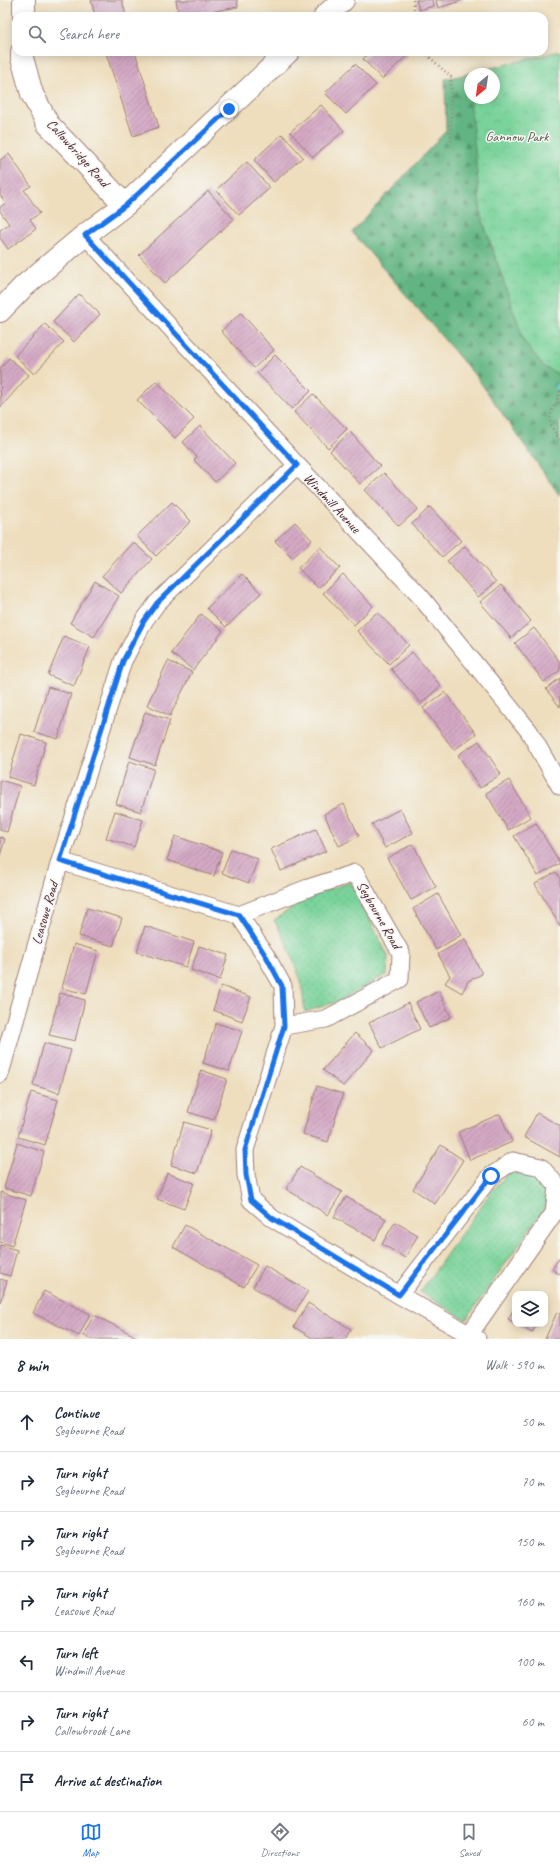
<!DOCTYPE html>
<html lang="en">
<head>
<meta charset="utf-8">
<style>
  body { margin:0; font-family:Caveat,sans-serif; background:#f6f6f7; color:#1f2937 }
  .controls { position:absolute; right:12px; bottom:12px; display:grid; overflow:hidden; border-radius:8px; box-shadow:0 2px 10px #0003 }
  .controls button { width:36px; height:36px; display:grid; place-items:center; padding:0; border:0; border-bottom:1px solid #e0e1e3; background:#fff; color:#1f2937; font:20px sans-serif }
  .compass { position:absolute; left:464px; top:68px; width:36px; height:36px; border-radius:50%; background:#fff; box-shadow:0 2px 10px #0003; rotate:209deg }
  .stop { position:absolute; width:12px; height:12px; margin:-9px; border:3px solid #1a73e8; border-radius:50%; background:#fff }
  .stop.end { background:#1a73e8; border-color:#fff; box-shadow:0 1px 4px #0008 }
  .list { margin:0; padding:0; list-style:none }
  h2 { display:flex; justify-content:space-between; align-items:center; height:52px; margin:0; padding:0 16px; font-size:17px }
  h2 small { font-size:13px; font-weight:400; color:#747a83 }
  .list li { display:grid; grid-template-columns:26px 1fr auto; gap:12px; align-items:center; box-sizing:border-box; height:60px; padding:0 16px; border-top:1px solid #e0e1e3 }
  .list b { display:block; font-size:15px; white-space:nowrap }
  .list p { margin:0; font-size:13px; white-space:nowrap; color:#747a83 }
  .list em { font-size:13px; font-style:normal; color:#747a83 }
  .icon { flex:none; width:22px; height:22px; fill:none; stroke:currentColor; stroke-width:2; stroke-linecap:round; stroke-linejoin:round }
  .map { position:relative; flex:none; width:560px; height:1339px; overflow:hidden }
  .search { position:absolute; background:#fff; box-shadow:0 2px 10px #0003; left:12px; right:12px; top:12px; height:44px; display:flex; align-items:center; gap:10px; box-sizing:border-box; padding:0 14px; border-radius:12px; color:#747a83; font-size:15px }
  .sheet { height:472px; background:#fff }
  nav { display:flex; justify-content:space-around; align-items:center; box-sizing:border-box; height:56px; border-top:1px solid #e0e1e3; background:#fff; font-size:11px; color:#747a83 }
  nav a { display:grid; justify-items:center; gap:2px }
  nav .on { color:#1a73e8 }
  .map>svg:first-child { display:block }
  .grass { fill:url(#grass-dots); stroke:#627962 }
  .forest { fill:url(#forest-firs); stroke:#566a56 }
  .park { fill:url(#park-crowns); stroke:#627962 }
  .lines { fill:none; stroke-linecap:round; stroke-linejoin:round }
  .stream { stroke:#59c6cf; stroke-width:6 }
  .building { fill:url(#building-hatch) }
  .minor-casing { stroke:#9c7e74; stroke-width:19 }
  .tertiary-casing { stroke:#9c7e74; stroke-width:24 }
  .path { stroke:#9c7e74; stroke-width:2.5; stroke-dasharray:1 3; stroke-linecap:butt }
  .minor { stroke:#fff; stroke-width:17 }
  .tertiary { stroke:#fff; stroke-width:22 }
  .route { stroke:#1a73e8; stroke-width:5 }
  .labels { text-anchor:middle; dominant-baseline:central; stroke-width:3; stroke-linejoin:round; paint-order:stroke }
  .park-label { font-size:14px; fill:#58554c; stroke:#f6f6f2 }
  .street-label { font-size:14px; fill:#4a1f2b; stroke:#f6f6f2 }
</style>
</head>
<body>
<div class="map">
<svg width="560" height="1339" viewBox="0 0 560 1339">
  <defs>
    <pattern id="grass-dots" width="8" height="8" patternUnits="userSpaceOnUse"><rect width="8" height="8" fill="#79d39a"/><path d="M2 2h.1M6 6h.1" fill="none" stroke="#6ab585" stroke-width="1.8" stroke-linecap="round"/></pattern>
    <pattern id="forest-firs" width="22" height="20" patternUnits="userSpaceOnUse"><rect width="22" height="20" fill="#62b582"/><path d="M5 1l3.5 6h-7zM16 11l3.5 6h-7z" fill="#53936b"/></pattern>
    <pattern id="park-crowns" width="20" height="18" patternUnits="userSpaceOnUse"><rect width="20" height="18" fill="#79d39a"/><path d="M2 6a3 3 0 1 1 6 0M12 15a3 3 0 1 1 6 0" fill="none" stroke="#6ab585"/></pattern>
    <pattern id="building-hatch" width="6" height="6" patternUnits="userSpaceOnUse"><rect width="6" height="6" fill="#d4a9c5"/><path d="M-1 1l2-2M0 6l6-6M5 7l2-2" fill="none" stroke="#ae89a0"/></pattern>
  </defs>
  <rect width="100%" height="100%" fill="#f6f6f2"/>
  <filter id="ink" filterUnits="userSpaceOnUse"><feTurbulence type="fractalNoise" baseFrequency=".025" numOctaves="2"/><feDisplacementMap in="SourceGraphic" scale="8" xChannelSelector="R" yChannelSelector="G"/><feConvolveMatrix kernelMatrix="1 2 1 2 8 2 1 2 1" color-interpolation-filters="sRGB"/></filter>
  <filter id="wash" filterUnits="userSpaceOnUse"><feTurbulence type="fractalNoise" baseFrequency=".012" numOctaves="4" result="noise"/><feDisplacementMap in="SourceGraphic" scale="16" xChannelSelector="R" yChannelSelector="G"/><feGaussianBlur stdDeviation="0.9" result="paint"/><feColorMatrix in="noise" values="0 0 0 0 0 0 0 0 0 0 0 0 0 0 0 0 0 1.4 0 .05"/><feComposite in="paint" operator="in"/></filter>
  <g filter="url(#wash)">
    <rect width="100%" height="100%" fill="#eedebd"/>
    <path class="grass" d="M351,882L388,956L387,974L339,1001L305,1012L301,981L286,942L274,920L312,895Z
      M513,1168L531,1170L547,1182L550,1198L543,1210L466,1320L420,1292L491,1192Z"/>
    <path class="forest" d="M468,74L481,215L524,341L543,366L560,375V496L478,379L352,232L446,131L445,79Z"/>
    <path class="park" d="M560,51V375L543,366L524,341L481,215L470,98H494V74H470V98L468,74Z"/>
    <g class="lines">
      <path class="stream" d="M558,387L560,388"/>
    </g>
    <g id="blocks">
      <path class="building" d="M91,0H122L126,16H95Z
        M176,0H237L238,7L188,16H179Z
        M416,0H432L434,6L419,10Z
        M436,0H464L438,8Z
        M110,52H135L159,127L133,136L106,53Z
        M370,52H411L382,79L363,59Z
        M355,64L376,85L346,114L325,93Z
        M321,105L344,131L313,157L290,132Z
        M282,134L303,157L274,182L254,160Z
        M9,154L31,186L24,190L40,213L30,220L36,229L8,249L0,238V230L9,224L0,211V207L6,203L0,195V160Z
        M247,162L270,188L239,215L216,190Z
        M208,191L234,219L165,283L139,255Z
        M79,294L100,314L74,342L53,322Z
        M241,313L274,350L254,368L221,331Z
        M45,324L64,342L34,374L15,356Z
        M275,355L311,391L292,409L257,373Z
        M9,358L29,375L1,407L0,369Z
        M156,381L194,419L175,438L137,400Z
        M313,394L347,429L328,448L294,412Z
        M200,426L235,463L215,482L194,460L197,457L183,442Z
        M350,432L380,466L360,484L330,451Z
        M384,473L418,509L399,526L365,490Z
        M172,502L191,521L156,556L137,536Z
        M430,507L461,541L442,557L412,524Z
        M295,522L312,540L292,558L275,541Z
        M133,542L152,559L121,593L102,576Z
        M465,546L496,582L478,597L447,561Z
        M320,547L340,568L318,588L298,568Z
        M242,574L261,593L226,627L207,608Z
        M343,574L373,606L354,625L323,593Z
        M95,581L119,596L94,637L70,623Z
        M501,585L531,621L511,638L480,602Z
        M377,612L409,645L389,664L357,631Z
        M201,614L223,631L193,670L171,653Z
        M534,628L560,662V670L544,682L515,643Z
        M64,636L90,647L74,686L48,675Z
        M412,652L441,686L421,703L391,669Z
        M168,661L192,672L170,716L147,705Z
        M560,678V707L546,689Z
        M48,687L71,694L58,739L34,732Z
        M445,692L476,734L454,750L423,708Z
        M145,712L170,720L155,765L130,757Z
        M21,734L46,742L34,785L8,777Z
        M479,741L501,774L480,788L458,755Z
        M129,761L154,769L141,812L116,804Z
        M0,780L20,786L7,832L0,830Z
        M509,780L531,817L508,830L486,793Z
        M344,804L359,836L339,846L324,814Z
        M400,809L413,833L385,848L372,824Z
        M115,811L143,820L134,847L106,838Z
        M536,823L560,863L538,876L514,836Z
        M316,829L326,851L281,871L271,849Z
        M175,836L222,852L214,876L167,860Z
        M0,837L5,839L0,856Z
        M413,844L436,887L411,900L387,858Z
        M231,849L258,859L249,883L222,873Z
        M556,872L560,879V926L535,884Z
        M438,894L461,935L436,950L413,909Z
        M87,908L122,918L113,946L79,936Z
        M145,926L194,942L186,967L137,952Z
        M465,939L482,974L468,981L462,993L445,983L450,976L438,954Z
        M74,944L98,951L86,994L62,988Z
        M199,946L228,955L220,980L191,970Z
        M221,986L251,997L242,1021L213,1010Z
        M439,991L451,1017L429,1028L416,1002Z
        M60,993L85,1000L75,1041L49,1035Z
        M408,1003L420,1029L382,1048L369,1023Z
        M216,1023L242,1031L229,1071L203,1063Z
        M355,1033L374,1050L343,1086L323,1070Z
        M44,1043L71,1050L59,1093L33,1085Z
        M201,1070L227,1079L214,1120L188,1112Z
        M317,1086L343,1094L328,1142L303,1134Z
        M31,1092L58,1100L45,1145L18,1137Z
        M537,1113L560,1126V1157L524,1137Z
        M500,1114L512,1142L470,1160L458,1132Z
        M184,1122L211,1130L197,1173L171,1165Z
        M17,1143L44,1152L31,1196L4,1188Z
        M441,1145L463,1160L435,1204L413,1189Z
        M300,1167L342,1192L328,1215L286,1189Z
        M167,1173L194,1183L184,1209L157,1199Z
        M1,1192L26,1200L12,1246L0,1242Z
        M346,1197L386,1219L375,1240L334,1217Z
        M395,1222L418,1235L405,1258L382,1244Z
        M185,1225L257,1265L244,1287L173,1247Z
        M0,1245L17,1250L10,1276L0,1273Z
        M560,1257V1275L552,1269Z
        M265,1266L308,1291L295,1312L253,1287Z
        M0,1279L7,1281L0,1303Z
        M44,1291L90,1314L79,1336L33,1313Z
        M308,1303L351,1329L345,1339H314L294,1327Z
        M515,1307V1323L508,1319Z
        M557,1312L560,1314V1339H545Z
        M94,1315L137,1337L136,1339H91L83,1335Z
        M517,1324H537L532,1333Z"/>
    </g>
  </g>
  <g filter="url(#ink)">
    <use href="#blocks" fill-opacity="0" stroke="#9c7e74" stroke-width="1"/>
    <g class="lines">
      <g class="minor-casing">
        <path id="minor" d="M85,235L297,465L420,596L529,731L560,786
          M60,861L239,915L266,956L283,986L284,1026L245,1150L246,1175L251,1200L272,1218L399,1295L477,1339
          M239,915L308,888L355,873L401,953L400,979L326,1019L284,1026
          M0,1074L60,861L123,661L144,621L157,603L297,465
          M399,1295L491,1176L513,1161L541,1167L557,1186L554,1213L469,1335"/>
      </g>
      <g class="tertiary-casing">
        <path id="tertiary" d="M24,16V0
          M325,16L343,0
          M22,52V58L32,94L48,124L125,205
          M0,311L23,287L85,235L125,205L288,52"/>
      </g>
      <path class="path" d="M413,0L415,16
        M424,52L451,77V142
        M560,391C554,413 541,416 560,439"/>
      <use href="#minor" class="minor"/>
      <use href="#tertiary" class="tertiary"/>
    </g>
  </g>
  <g class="lines" filter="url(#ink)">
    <path class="route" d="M229,109L126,205L85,235L297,465L157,603L144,621L123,661L60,861L239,915L266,956L282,986L284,1026L245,1150L246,1175L251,1200L272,1218L399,1295L491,1176"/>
  </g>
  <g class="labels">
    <g class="park-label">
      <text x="517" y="136">Gannow Park</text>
    </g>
    <g class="street-label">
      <text transform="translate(78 153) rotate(48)">Callowbridge Road</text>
      <text transform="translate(332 503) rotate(47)">Windmill Avenue</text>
      <text transform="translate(45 913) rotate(-74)">Leasowe Road</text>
      <text transform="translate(379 915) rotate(60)">Segbourne Road</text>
    </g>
  </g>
</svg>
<div class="controls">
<button><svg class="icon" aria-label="layers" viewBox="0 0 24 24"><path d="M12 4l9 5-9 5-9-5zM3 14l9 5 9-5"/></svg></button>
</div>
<svg class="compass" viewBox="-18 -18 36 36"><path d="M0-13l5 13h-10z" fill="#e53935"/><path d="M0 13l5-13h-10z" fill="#747a83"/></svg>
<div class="stop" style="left:491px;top:1176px"></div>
<div class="stop end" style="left:229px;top:109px"></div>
<div class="search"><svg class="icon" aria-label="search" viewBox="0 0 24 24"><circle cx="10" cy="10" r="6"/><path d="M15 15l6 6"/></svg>Search here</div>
</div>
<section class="sheet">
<h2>8 min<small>Walk · 590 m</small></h2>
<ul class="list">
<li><svg class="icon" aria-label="ahead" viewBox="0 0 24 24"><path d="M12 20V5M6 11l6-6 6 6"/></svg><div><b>Continue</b><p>Segbourne Road</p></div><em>50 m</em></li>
<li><svg class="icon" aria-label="right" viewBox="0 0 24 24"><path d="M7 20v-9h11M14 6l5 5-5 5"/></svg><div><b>Turn right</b><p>Segbourne Road</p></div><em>70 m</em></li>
<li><svg class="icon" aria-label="right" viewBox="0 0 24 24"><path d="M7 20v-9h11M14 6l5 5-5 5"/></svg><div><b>Turn right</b><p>Segbourne Road</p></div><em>150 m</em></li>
<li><svg class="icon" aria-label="right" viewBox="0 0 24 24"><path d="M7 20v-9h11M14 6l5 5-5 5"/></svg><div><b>Turn right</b><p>Leasowe Road</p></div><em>160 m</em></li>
<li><svg class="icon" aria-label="left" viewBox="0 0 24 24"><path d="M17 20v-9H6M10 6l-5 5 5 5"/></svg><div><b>Turn left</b><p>Windmill Avenue</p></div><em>100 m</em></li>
<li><svg class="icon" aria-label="right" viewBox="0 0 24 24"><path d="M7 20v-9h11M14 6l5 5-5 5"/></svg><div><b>Turn right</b><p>Callowbrook Lane</p></div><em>60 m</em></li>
<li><svg class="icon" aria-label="arrive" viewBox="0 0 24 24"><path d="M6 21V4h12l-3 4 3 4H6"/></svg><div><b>Arrive at destination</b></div></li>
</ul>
</section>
<nav>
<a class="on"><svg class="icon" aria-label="map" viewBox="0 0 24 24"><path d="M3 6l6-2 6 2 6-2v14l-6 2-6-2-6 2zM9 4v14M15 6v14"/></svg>Map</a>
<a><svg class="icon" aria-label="directions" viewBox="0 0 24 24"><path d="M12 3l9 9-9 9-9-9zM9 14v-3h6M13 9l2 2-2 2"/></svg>Directions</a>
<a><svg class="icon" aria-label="saved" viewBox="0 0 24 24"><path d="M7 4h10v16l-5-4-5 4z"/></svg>Saved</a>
</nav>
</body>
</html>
